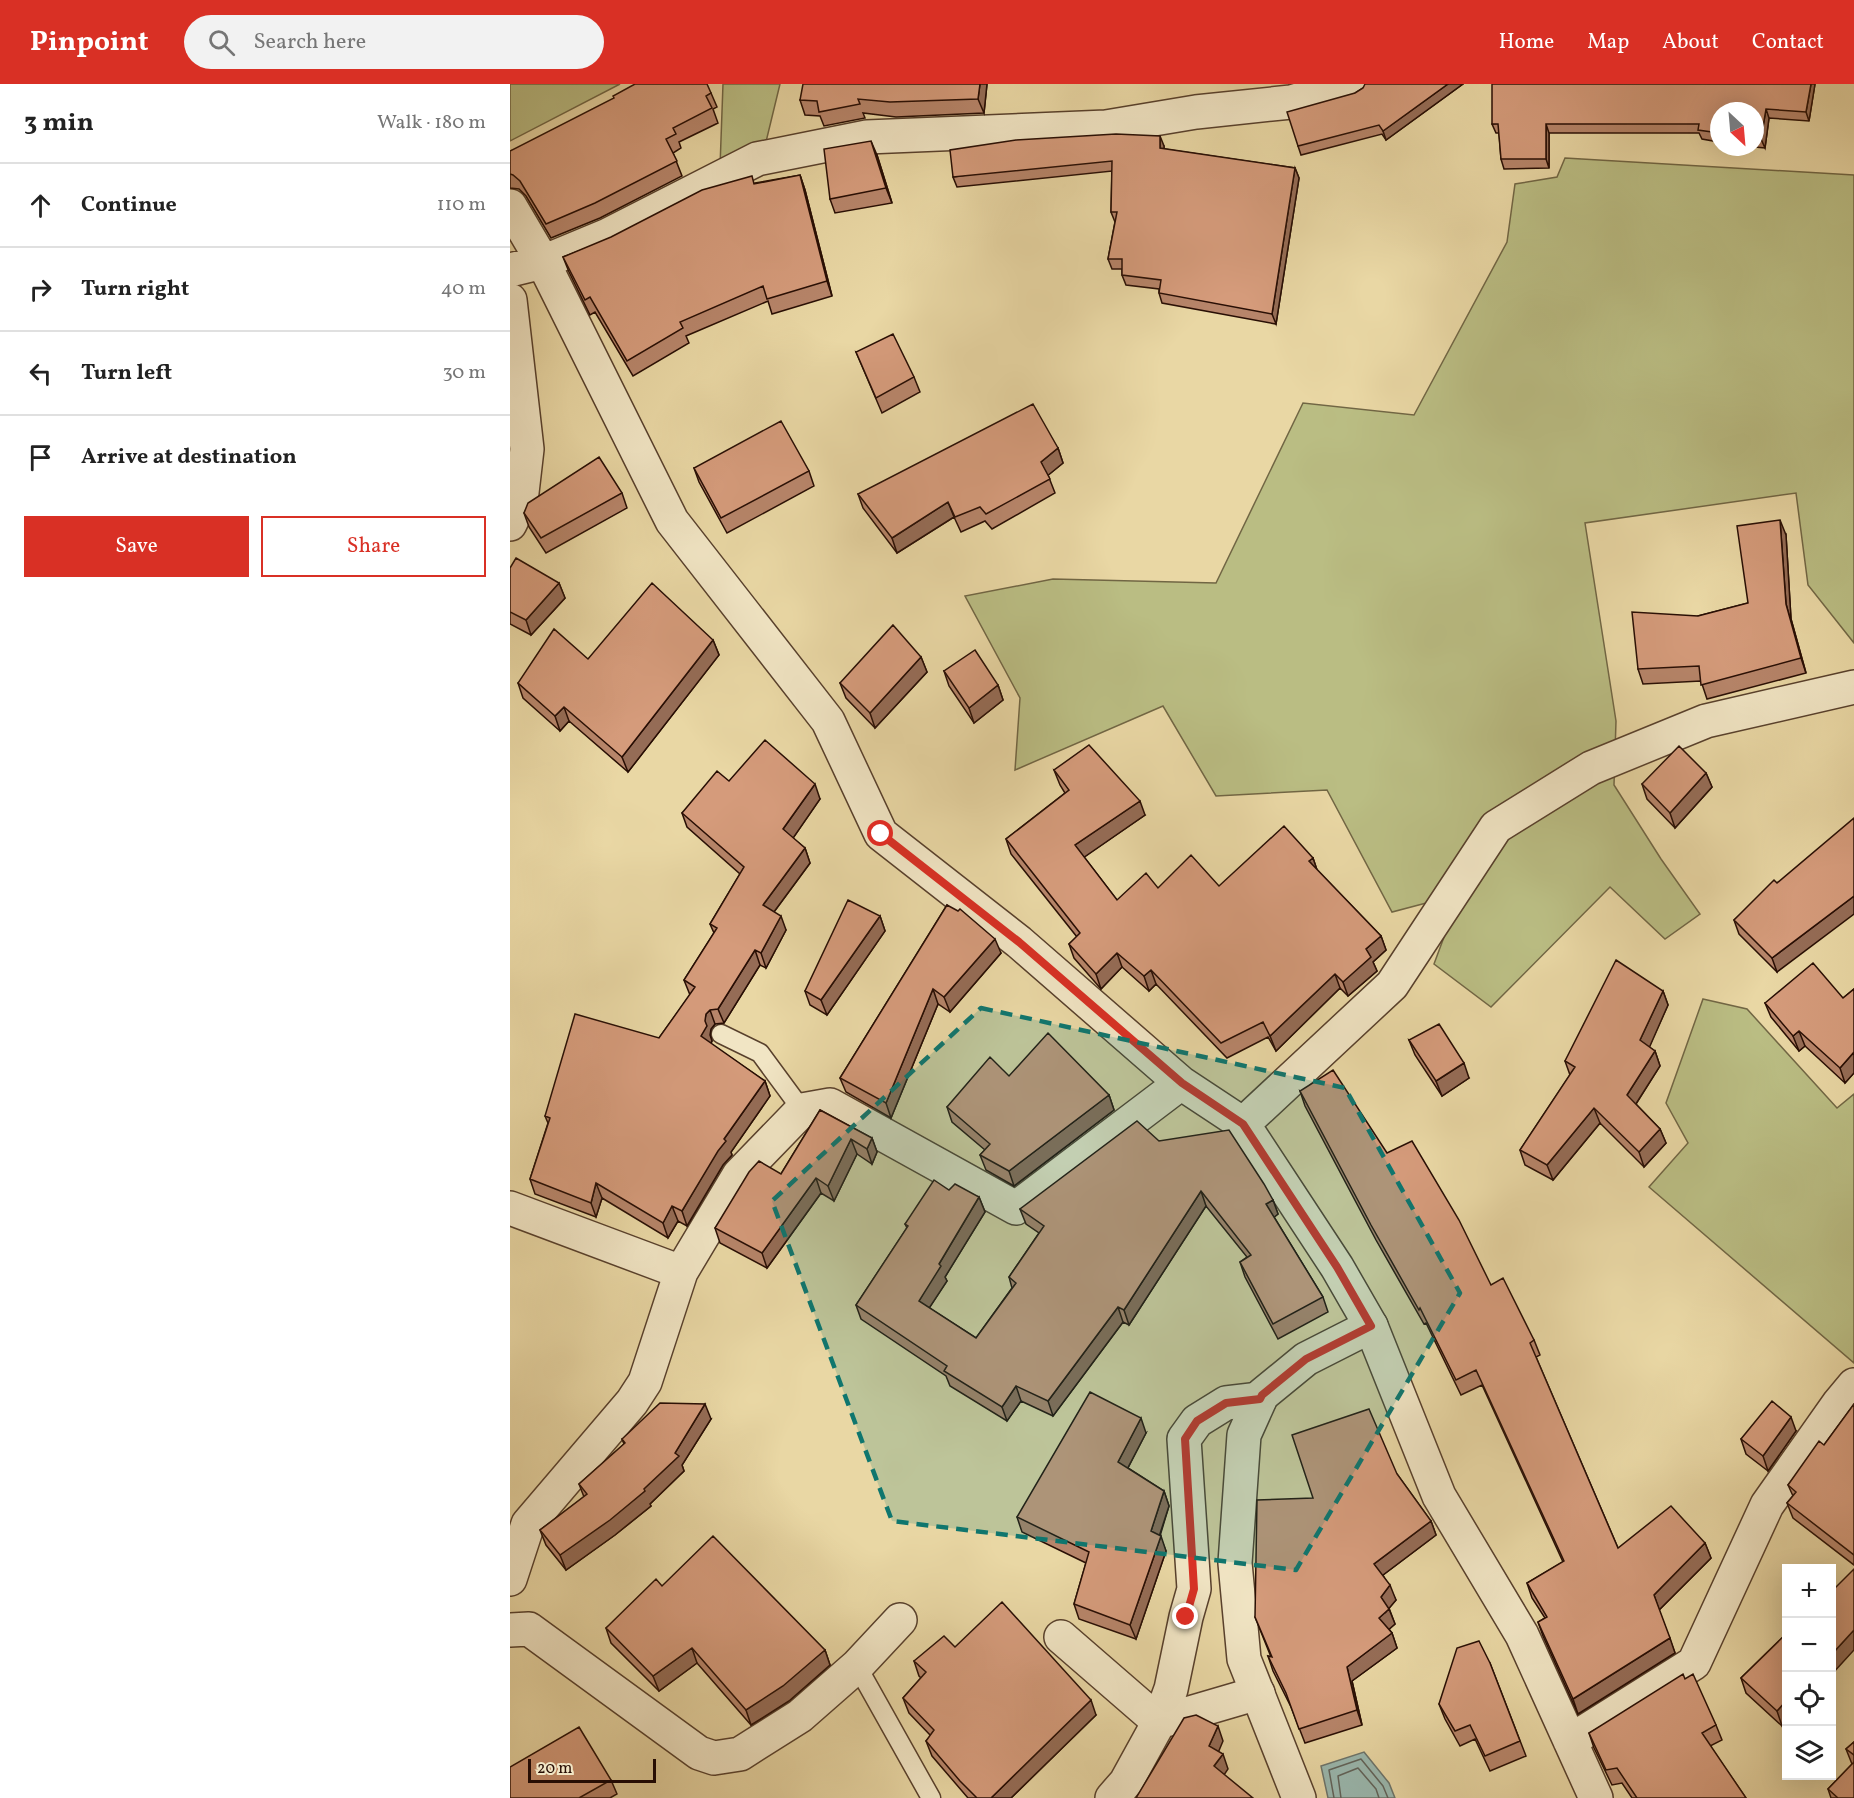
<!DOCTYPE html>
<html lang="en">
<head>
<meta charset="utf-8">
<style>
  body { margin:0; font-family:Vollkorn,serif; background:#f2f2f2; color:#222 }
  .controls { position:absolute; right:18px; bottom:18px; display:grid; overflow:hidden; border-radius:0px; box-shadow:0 6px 24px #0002 }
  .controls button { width:54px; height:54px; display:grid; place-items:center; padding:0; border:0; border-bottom:2px solid #e0e0e0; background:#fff; color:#222; font:30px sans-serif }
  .compass { position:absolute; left:1200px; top:18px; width:54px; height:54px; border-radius:50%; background:#fff; box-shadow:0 6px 24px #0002; rotate:154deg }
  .scale { position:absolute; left:18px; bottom:15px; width:128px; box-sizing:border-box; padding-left:6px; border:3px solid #280e04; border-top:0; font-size:16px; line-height:21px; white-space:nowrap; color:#280e04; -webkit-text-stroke:4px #f1e5c4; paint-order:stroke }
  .stop { position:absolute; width:18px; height:18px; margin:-14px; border:4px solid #d93025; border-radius:50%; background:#fff }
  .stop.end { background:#d93025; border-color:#fff; box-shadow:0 2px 6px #0008 }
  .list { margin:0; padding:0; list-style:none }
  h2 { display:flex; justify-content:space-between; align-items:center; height:78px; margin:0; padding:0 24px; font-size:26px }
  h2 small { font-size:20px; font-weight:400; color:#767676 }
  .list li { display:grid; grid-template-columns:39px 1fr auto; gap:18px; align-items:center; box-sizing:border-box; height:84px; padding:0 24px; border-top:2px solid #e0e0e0 }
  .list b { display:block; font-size:22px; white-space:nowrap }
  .list em { font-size:20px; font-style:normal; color:#767676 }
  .actions { display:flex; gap:12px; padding:18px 24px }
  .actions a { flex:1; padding:14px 0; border:2px solid #d93025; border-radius:0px; text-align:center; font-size:21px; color:#d93025 }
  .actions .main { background:#d93025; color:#fff }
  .icon { flex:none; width:33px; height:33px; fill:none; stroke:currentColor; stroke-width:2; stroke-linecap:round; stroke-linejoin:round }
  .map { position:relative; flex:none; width:1344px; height:1714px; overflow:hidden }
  header { display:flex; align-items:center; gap:36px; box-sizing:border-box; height:84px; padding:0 30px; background:#d93025; color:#fff }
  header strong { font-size:28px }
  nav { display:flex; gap:33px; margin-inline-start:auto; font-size:21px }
  .search { width:420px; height:54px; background:#f2f2f2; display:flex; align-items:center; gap:15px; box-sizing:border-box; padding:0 21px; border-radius:33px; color:#767676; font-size:22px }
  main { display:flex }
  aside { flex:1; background:#fff }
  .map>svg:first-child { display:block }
  .green { fill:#babd83; stroke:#716644; stroke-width:1.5 }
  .water { fill:#9ab8af; stroke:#6c746b; stroke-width:1.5 }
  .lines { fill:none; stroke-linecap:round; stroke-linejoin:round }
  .shore { stroke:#61635a; stroke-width:1.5 }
  .service-casing { stroke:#58402c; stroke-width:21 }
  .minor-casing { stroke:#58402c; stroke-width:36 }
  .tertiary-casing { stroke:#58402c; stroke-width:36 }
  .service { stroke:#f1e5c4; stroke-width:18 }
  .minor { stroke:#f1e5c4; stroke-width:33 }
  .tertiary { stroke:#f1e5c4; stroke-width:33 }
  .wall { fill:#b7856a; stroke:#280e04; stroke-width:1.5 }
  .shaded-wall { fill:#956c56; stroke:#280e04; stroke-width:1.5 }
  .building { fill:#d59b7b; stroke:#280e04; stroke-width:1.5 }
  .route { stroke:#d93025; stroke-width:8 }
  .marked { fill:#0f766e; fill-opacity:0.2; stroke:#0f766e; stroke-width:4.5; stroke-dasharray:12 8; stroke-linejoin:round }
</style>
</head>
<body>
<header>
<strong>Pinpoint</strong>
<div class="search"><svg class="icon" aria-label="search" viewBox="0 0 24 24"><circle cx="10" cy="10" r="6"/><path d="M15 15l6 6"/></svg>Search here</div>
<nav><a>Home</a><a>Map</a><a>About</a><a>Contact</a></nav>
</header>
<main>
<aside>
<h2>3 min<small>Walk · 180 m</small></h2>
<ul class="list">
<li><svg class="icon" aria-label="ahead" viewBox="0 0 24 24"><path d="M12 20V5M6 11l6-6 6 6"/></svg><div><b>Continue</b></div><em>110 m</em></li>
<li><svg class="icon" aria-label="right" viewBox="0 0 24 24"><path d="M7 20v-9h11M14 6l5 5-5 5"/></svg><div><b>Turn right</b></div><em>40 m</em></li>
<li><svg class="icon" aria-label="left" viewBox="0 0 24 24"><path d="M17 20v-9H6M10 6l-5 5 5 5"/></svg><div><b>Turn left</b></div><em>30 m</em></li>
<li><svg class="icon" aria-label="arrive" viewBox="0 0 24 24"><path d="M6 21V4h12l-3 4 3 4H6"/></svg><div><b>Arrive at destination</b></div></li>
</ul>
<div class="actions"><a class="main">Save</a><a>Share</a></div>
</aside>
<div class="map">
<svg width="1344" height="1714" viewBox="0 0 1344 1714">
  <rect width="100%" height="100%" fill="#e9d7a4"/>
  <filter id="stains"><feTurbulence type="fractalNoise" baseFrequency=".00333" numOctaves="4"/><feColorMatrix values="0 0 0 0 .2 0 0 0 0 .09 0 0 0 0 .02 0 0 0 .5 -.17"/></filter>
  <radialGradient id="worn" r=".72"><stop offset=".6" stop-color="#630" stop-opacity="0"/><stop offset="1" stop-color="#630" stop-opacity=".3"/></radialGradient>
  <path class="green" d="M0,0H110L0,57Z
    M213,0H270L255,62L210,83Z
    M1055,74L1344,91V559L1298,501L1286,409L1075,439L1106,637L1104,701L1151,775L1190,830L1155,855L1100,803L981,923L924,880L950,810L882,828L817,706L706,712L653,622L505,686L510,614L455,512L543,495L706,499L793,319L904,331L997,158L1005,100L1047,93Z
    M1193,915L1237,925L1327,1024L1344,1010V1279L1139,1103L1178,1059L1156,1019Z"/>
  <path class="water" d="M854,1668L879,1699L885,1714H818L811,1682Z"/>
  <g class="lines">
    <path class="shore" d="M824,1714L819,1686L851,1675L873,1702L878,1714
      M831,1714L828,1692L848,1684L866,1705L869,1714"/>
    <g class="service-casing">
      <path id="service" d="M211,950L250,969L292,1026
        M347,1582L421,1714"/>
    </g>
    <g class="minor-casing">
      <path id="minor" d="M0,122L33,178L162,437L318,637L371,750L509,858L671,999L733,1040L827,1183L861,1242L929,1412L1012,1551L1086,1714
        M0,186L33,178L98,151L247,75L357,53L596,43L686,28L781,18L843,0
        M0,216L17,365L11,417L0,440
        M733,1040L882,901L986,743L1081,684L1196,637L1344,603
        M0,1124L171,1188
        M0,1495L18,1440L122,1318L135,1298L171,1188L229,1091L292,1026L320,1021L506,1124L671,999
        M0,1546L19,1545L189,1669L204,1674L230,1670L290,1632L347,1582L390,1536
        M551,1553L649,1638L616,1698L602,1714
        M649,1638L661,1605L676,1533L684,1505L674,1355L687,1337L716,1319L750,1315
        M649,1638L748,1609
        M1060,1657L1184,1579L1257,1421L1329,1319L1344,1301"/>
    </g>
    <g class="tertiary-casing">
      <path id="tertiary" d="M789,1714L734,1575L725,1479L734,1351L752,1311L796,1275L861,1242"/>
    </g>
    <use href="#service" class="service"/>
    <use href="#minor" class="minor"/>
    <use href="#tertiary" class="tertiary"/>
  </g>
  <path class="wall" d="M477,0L474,29L386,33L353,29L355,34L314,42L310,32L295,31L290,16Z
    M953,0L876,56L872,50L791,71L788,62L845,9L853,4Z
    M1305,0L1299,37L1259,34L1255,64L1245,63V27H1209V58L1192,55L1189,49H1039V84L994,85L991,75L989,49H986L982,40Z
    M201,9L207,23L203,25L208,39L169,58L171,64L163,69L172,92L90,134L41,154L16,112L9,105L0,104V67Z
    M654,62V65L785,84L789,94L766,240L652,219L649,209V205L616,201L612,191V185H602L598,175L605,138L601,128L602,87L447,103L443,93Z
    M367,71L382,119L325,129L320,115Z
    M290,91L295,106L322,212L262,230L258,217L176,252L179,259L123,292L85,228L80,231L59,188L53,173L245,99Z
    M346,268L404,293L410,308L372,329Z
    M548,364L553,379L538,391L545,409L482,445L475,437L451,448L444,433L387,469L353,424L348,410Z
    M184,384L299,387L304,402L217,449L189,398Z
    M112,409L117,424L36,469L19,443L14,429Z
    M1276,451L1281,535L1296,589L1197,615L1191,597L1133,600L1128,585L1188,532L1238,519Z
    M0,484L49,499L55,514L21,551L0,540Z
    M203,556L209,571L118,688L59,637L50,647L13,614L8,599L78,575Z
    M411,573L417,588L365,644L336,614L330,599Z
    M434,587L488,601L493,616L464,639L439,602Z
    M544,686L635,731L574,773L607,816L648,804L709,802L803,774L807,786L871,852L876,866L863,878L867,887L838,912L830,904L766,967L758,953L717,974L646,900L639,907L612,883L591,905L564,874L559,860L567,853L501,770L496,755L555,709L550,701Z
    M1196,689L1202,703L1165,744L1137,715L1132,700Z
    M219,697L310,715L283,754L295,764L300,779L264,828L276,846L256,884L250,881L214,939L205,940L201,945L200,951L202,957L201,960L255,997L260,1012L221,1068L222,1071L213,1081L177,1142L168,1137L158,1154L92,1114L86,1133L25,1110L20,1095L38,1039L35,1032L149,954L180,911L174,896L204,849L200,840L230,790L177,743L172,729Z
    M1267,799V888L1229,850L1224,836Z
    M437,821L491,869L440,928L428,920L381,1034L336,1008L330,994Z
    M370,832L375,847L317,931L300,921L295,907Z
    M1344,905V989L1335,999L1295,962L1289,967L1261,933L1255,919L1333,914Z
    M1153,907L1158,921L1139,963L1145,967L1150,982L1126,1020L1150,1045L1156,1059L1134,1083L1090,1039L1043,1096L1015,1081L1010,1066L1060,991L1055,977Z
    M899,956L959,994L932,1012L905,971Z
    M499,992L599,1011L604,1026L504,1102L476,1086L470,1071L475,1066L442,1038L437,1023Z
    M790,1007L877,1069L1024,1256L1030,1271L1026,1273L1108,1464L1195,1459L1201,1474L1149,1526L1165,1569L1068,1630L1033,1552L1028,1538L1035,1534L1022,1514L1017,1499L1053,1478L972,1301L951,1311L916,1239L914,1240L866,1156L795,1022Z
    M310,1026L362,1054L367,1068L362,1080L347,1070L324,1117L311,1109L257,1184L210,1159L205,1144L271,1090Z
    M649,1057L763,1116L768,1130L764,1133L813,1213L818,1228L768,1255L735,1193L730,1178L737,1173L696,1122L619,1241L613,1238L543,1332L511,1317L497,1337L440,1302L436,1292L351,1235L346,1221L397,1144L395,1140L439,1106L469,1113L475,1128L435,1193L437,1197L419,1224L466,1254L502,1204L499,1193L529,1149L516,1140L510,1125Z
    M1344,1320V1481L1283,1434L1277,1419L1283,1412L1278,1401L1314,1361Z
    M201,1335L172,1381L174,1387L140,1420L141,1422L105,1451L56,1486L36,1461L30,1446L74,1413L69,1400L114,1360L112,1355Z
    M1286,1347L1258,1387L1236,1370L1231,1355Z
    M636,1349L618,1384L654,1407L659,1422L650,1452L656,1467L626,1555L569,1535L564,1520L576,1479L512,1448L507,1433Z
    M887,1390L921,1437L926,1451L873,1491L886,1516L879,1524L885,1540L879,1545L882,1549L887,1564L842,1597L852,1641L795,1659L781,1623L763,1587L758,1572L761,1573L745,1533L803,1414Z
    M152,1502L315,1566L320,1581L279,1617L241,1641L187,1579L149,1607L101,1559L96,1544Z
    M1276,1550V1637L1272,1642L1236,1609L1231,1594Z
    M445,1563L586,1631L501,1714H458L422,1672L416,1657L421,1652L399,1629L393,1614L411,1594L409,1592L404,1577Z
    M980,1579L1016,1672L980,1687L965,1655L950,1662L935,1635L929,1620Z
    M1175,1595L1206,1641L1212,1656L1200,1662L1236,1714H1122L1112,1699L1102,1701L1084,1664L1079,1649Z
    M1344,1658V1714H1321L1318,1705L1342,1680L1336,1665Z
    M101,1696L107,1710L100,1714H0Z"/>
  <path class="shaded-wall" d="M470,0H477L474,29L468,15Z
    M938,0H953L876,56L873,47Z
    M1301,0H1305L1299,37L1296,28Z
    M1256,25L1259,34L1255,64L1251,55Z
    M1036,40L1039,49V84L1036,75Z
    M650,52L654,62V74L650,64Z
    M361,57L367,71L382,119L376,104Z
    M785,84L789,94L766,240L762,230Z
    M290,91L295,106L322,212L317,197Z
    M548,364L553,379L536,393L531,378Z
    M438,418L444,433L387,469L382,454Z
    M1270,436L1276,451L1281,535L1296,589L1291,574L1276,520Z
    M49,499L55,514L21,551L16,536Z
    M203,556L209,571L118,688L112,673Z
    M411,573L417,588L365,644L360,629Z
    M488,601L493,616L464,639L459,624Z
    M54,623L59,637L50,647L45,632Z
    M1196,689L1202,703L1165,744L1160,729Z
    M305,700L310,715L279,760L273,745Z
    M630,717L635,731L570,776L565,761Z
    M295,764L300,779L258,836L253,821Z
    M803,774L808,789L799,777Z
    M1344,812V830L1267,888L1262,874Z
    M271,832L276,846L256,884L251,869Z
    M370,832L375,847L317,931L311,916Z
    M871,852L876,866L863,878L867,887L838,912L833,898L856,865Z
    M485,855L491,869L440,928L434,913Z
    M245,866L250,881L214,939L208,925Z
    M607,869L612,883L591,905L586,890Z
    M641,886L646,900L639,907L634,892Z
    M825,890L830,904L766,967L760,952Z
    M423,905L428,920L381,1034L376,1019Z
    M1153,907L1158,921L1136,971L1130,956Z
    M200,926L205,940L201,945L200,951L202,957L196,967L191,952L196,930Z
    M1289,947L1295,962L1289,967L1283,952Z
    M1145,967L1150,982L1122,1026L1117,1011Z
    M1344,968V989L1335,999L1330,984Z
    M954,979L959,994L932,1012L926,997Z
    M255,997L260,1012L221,1068L222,1071L213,1081L177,1142L172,1127L214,1055Z
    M599,1011L604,1026L504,1102L499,1087Z
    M1084,1024L1090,1039L1043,1096L1037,1081Z
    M1150,1045L1156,1059L1134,1083L1129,1068Z
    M362,1054L367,1068L362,1080L357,1065Z
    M341,1055L347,1070L324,1117L318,1102Z
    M306,1094L311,1109L257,1184L252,1169Z
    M86,1099L92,1114L86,1133L81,1119Z
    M691,1107L696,1122L619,1241L614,1226Z
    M469,1113L475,1128L435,1193L437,1197L414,1232L409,1217L429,1180Z
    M763,1116L768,1130L762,1135L756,1120Z
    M162,1122L168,1137L158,1154L153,1139Z
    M608,1223L613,1238L543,1332L538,1317Z
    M506,1302L511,1317L497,1337L492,1323Z
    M195,1320L201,1335L172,1381L174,1387L140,1420L141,1422L105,1451L56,1486L50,1471L165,1369Z
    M1281,1333L1286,1347L1258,1387L1253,1372Z
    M631,1334L636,1349L613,1393L608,1378Z
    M654,1407L659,1422L646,1462L641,1447Z
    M921,1437L926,1451L869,1494L864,1480Z
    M651,1452L656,1467L626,1555L620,1541Z
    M1195,1459L1201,1474L1149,1526L1144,1511Z
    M880,1501L886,1516L876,1528L871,1513Z
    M879,1525L885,1540L875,1549L869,1534Z
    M1344,1546V1566L1322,1590V1570Z
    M882,1549L887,1564L842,1597L852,1641L847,1626L837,1583Z
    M1160,1554L1165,1569L1068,1630L1063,1615Z
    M182,1564L187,1579L149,1607L143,1592Z
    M315,1566L320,1581L279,1617L241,1641L236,1626Z
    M581,1616L586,1631L501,1714H481Z
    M1276,1617V1637L1272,1642L1267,1627Z
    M708,1642L713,1657L705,1676L699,1662Z
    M713,1670L718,1685L710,1697L704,1682Z"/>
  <path class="building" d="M125,0H197L201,9L196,12L202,24L163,44L166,50L156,55L167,77L85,119L36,140L10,97L3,91L0,90V67L104,14L103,12Z
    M293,0H470L468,15L380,18L348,15L350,20L309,28L307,17L290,16Z
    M855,0H938L873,47L869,41L788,62L777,28L845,9L853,4Z
    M982,0H1301L1296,28L1256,25L1251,55L1245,54V27H1209V49L1188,46L1189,40H1036V75H991L988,40H982Z
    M606,50L650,52V64L785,84L762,230L649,209L651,196L612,191V175H598L607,128H601L602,77L443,93L440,66L506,56Z
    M361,57L376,104L320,115L314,65Z
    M290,91L317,197L257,215L253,202L170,238L173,244L117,277L80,213L75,216L53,173L101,153L192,106L242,92L244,100Z
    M383,250L404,293L366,314L346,268Z
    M523,320L548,364L531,378L540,395L476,430L470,423L445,433L438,418L382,454L348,410Z
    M271,337L299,387L211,434L184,384Z
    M89,373L112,409L31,454L14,429L18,419Z
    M1270,436L1276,520L1291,574L1191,601L1189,582L1128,585L1122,528L1188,532L1238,519L1227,442Z
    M6,474L49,499L16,536L0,528V484Z
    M142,499L203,556L112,673L54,623L45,632L8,599L44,545L78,575Z
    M383,541L411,573L360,629L330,599Z
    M465,566L488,601L459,624L434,587Z
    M255,656L305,700L273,745L295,764L253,821L271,832L251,869L245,866L208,925L200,926L196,930L195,937L197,942L191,952L255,997L214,1055L216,1057L208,1067L172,1127L162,1122L153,1139L86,1099L81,1119L20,1095L40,1034L35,1032L65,930L149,954L185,903L174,896L207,844L200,840L234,783L172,729L207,687L219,697Z
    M579,661L630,717L565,761L607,816L636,789L648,804L681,771L709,802L774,742L803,774L799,777L871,852L856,865L861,873L833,898L825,890L760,952L753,938L711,959L641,886L634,892L607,869L586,890L559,860L570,849L496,755L559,706L544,686Z
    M1169,662L1196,689L1160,729L1132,700Z
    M1344,734V812L1262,874L1224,836L1264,796L1267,799Z
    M338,816L370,832L311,916L295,907Z
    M437,821L448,827L450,825L485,855L434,913L423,905L376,1019L330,994Z
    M1106,876L1153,907L1130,956L1145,967L1117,1011L1150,1045L1129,1068L1084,1024L1037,1081L1010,1066L1065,983L1055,977Z
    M1303,879L1333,914L1344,905V968L1330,984L1289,947L1283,952L1255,919Z
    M929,940L954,979L926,997L899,956Z
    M538,949L599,1011L499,1087L470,1071L480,1060L437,1023L480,973L499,992Z
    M823,986L877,1069L902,1057L949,1136L981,1201L993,1194L1024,1256L1020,1259L1108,1464L1161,1422L1195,1459L1144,1511L1160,1554L1063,1615L1028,1538L1037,1533L1017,1499L1054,1477L966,1286L946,1296L910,1224L909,1226L861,1141L790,1007Z
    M310,1026L362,1054L357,1065L341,1055L318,1102L306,1094L252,1169L205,1144L239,1088L249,1077L271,1090Z
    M627,1037L649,1057L719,1046L754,1100L763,1116L756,1120L813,1213L763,1240L730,1178L741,1171L691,1107L614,1226L608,1223L538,1317L506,1302L492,1323L434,1287L437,1282L346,1221L398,1142L395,1140L424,1096L439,1106L445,1100L469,1113L429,1180L431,1182L409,1217L466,1254L506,1199L499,1193L534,1142L510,1125Z
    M580,1308L631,1334L608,1378L654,1407L641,1447L651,1452L620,1541L564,1520L579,1468L507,1433Z
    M1262,1317L1281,1333L1253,1372L1231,1355Z
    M150,1319L195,1320L165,1369L169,1372L134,1405L135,1407L100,1436L50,1471L30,1446L77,1410L69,1400L115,1359L112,1355Z
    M1344,1320V1471L1277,1419L1286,1408L1278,1401L1309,1357L1314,1361Z
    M859,1325L887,1390L921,1437L864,1480L880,1501L871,1513L879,1525L869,1534L882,1549L837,1583L847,1626L789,1645L776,1609L758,1572L762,1573L745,1533L747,1416L803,1414L782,1351Z
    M203,1452L315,1566L273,1602L236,1626L182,1564L143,1592L96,1544L146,1495L152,1502Z
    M1344,1485V1546L1322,1570V1507Z
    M492,1518L581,1616L481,1714H467L450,1697L416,1657L424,1646L393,1614L416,1588L404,1577L434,1552L445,1563Z
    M1276,1550V1617L1267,1627L1231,1594Z
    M969,1557L980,1579L1010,1657L975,1672L960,1641L945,1647L929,1620L947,1564Z
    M1173,1590L1175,1595L1183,1590L1206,1641L1192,1649L1236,1714H1127L1107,1684L1096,1686L1079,1649Z
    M686,1631L708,1642L699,1662L713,1670L704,1682L743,1714H626L674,1634Z
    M69,1643L101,1696L69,1714H0V1683Z
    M1344,1658V1671L1336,1665Z
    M1344,1678V1714H1328L1318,1705Z"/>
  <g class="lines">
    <path class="route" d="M371,750L509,858L672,999L733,1040L827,1183L861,1242L796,1275L752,1311L750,1315L716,1319L687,1337L675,1355L684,1505L676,1533"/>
  </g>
  <path class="marked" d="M471,924L835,1004L950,1209L786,1486L382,1437L262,1117Z"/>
  <rect width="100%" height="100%" filter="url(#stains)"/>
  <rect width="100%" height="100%" fill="url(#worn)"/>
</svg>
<div class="controls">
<button>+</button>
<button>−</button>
<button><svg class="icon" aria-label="locate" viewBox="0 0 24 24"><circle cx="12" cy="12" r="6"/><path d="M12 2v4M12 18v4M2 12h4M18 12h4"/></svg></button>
<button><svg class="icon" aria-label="layers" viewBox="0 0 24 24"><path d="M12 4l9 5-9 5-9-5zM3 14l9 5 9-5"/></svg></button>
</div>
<svg class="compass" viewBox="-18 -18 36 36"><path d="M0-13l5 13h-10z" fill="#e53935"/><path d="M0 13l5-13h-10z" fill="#767676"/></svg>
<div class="scale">20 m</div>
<div class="stop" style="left:371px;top:750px"></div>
<div class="stop end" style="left:676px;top:1533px"></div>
</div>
</main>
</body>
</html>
